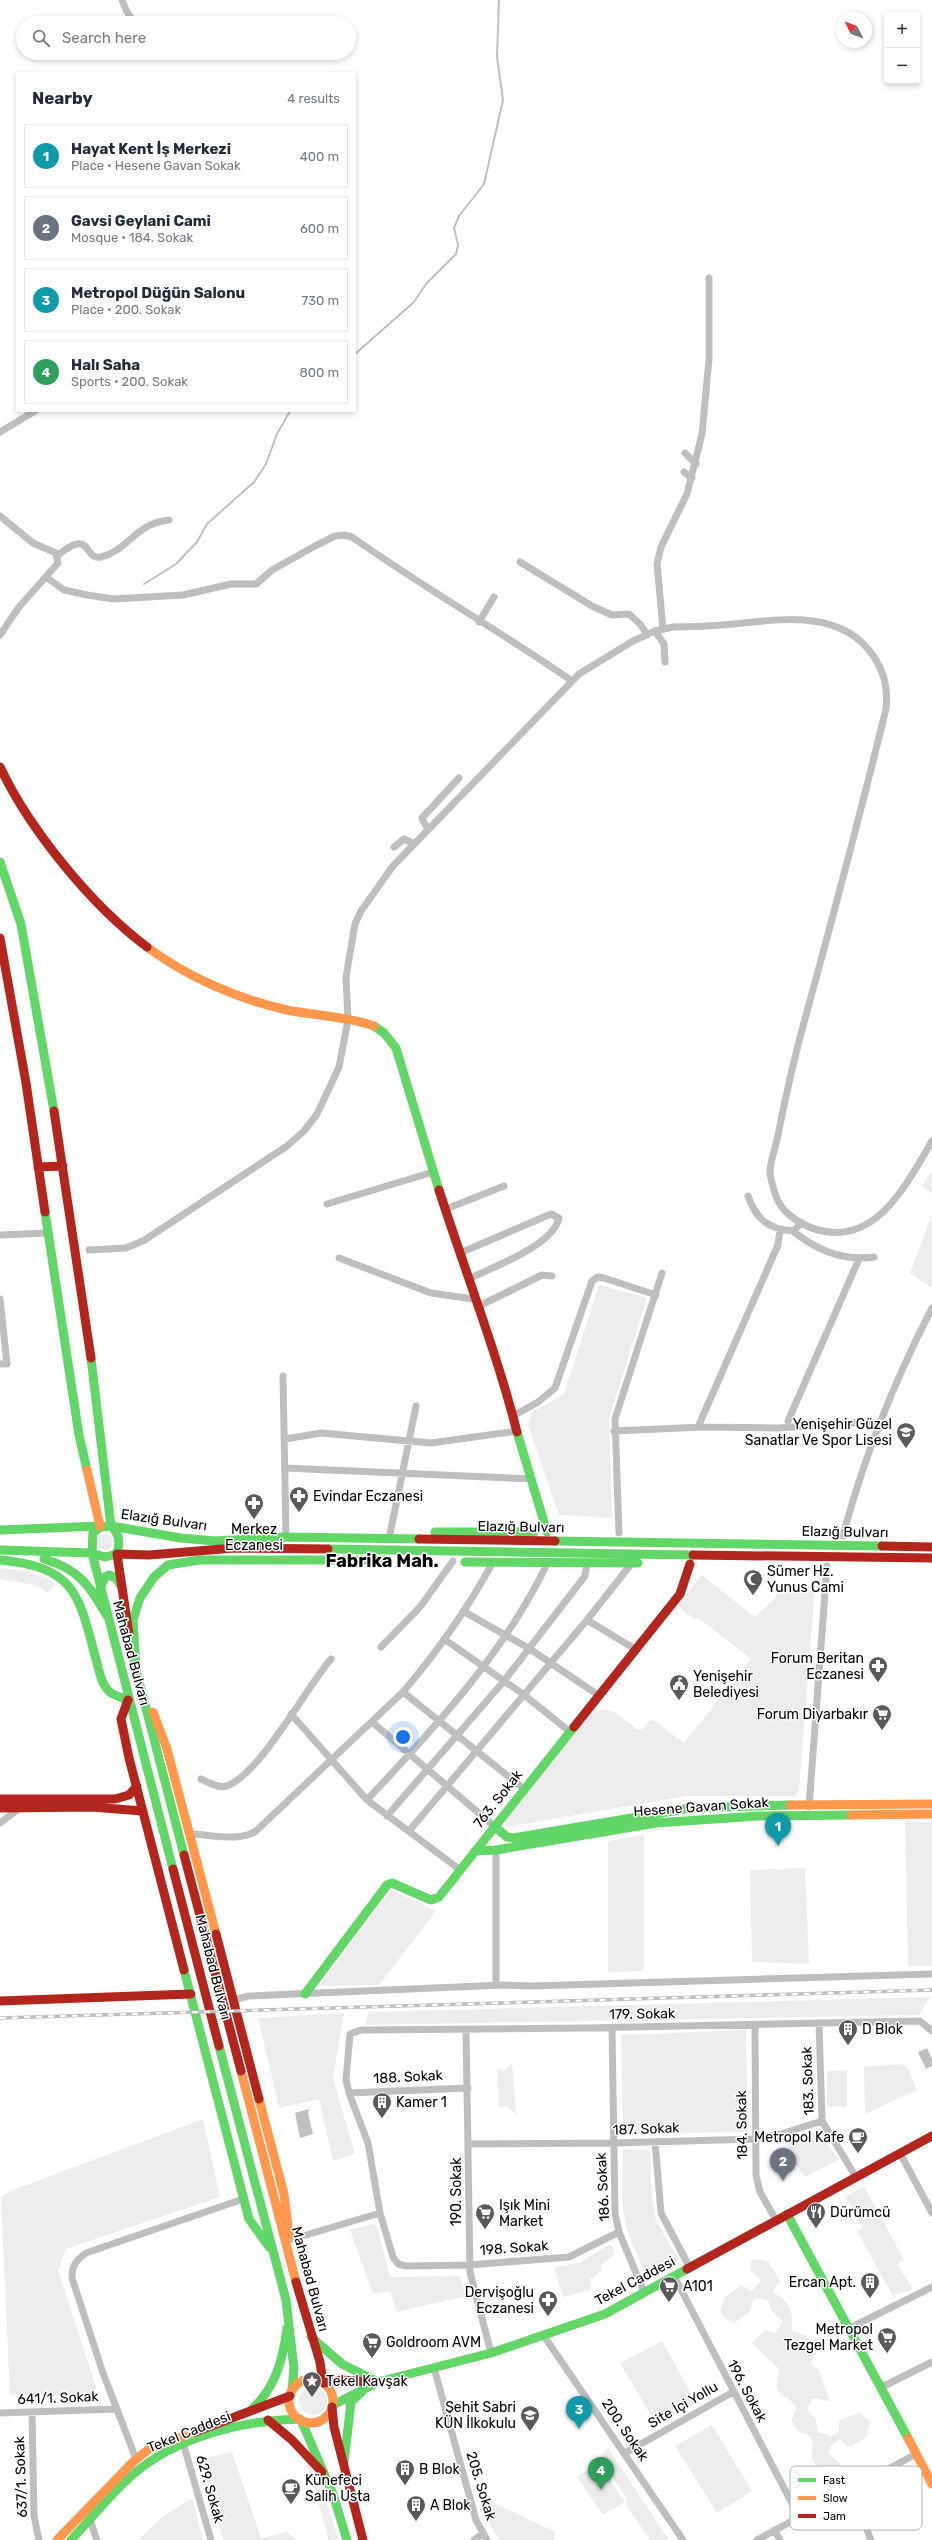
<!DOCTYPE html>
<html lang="en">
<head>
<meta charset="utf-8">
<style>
  body { margin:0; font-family:Rubik,sans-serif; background:#f2f2f3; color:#1f2937 }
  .controls { position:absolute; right:12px; top:12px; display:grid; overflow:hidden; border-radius:0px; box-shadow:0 2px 6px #0003 }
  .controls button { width:36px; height:36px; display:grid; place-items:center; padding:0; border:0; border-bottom:1px solid #e0e1e3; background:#fff; color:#1f2937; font:20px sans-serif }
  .compass { position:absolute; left:836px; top:12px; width:36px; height:36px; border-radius:50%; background:#fff; box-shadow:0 2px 6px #0003; rotate:313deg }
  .you { position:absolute; left:403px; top:1737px; width:14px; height:14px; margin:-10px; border:3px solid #fff; border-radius:50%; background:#1a73e8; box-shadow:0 0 0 6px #1a73e833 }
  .badge { display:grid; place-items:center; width:26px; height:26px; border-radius:50%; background:#2563eb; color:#fff; font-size:13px; font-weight:700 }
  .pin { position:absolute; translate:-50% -33px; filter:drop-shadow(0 1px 2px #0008) }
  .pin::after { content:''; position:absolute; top:21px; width:14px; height:12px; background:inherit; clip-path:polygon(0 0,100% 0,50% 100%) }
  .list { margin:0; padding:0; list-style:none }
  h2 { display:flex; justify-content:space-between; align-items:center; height:52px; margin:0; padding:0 16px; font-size:17px }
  h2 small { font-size:13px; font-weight:400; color:#747a83 }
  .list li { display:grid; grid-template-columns:26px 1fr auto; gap:12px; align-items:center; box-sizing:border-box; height:64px; margin:0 8px 8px; padding:0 8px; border:1px solid #e0e1e3; border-radius:0px }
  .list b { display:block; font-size:15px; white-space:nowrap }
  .list p { margin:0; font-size:13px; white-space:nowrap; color:#747a83 }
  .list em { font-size:13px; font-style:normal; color:#747a83 }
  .icon { flex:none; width:22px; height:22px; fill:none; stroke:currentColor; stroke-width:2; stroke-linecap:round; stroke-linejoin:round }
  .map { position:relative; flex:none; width:932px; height:2540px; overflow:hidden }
  .search { position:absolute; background:#fff; box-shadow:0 2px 6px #0003; left:16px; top:16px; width:340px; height:44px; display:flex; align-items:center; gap:10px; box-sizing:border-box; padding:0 14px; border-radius:22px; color:#747a83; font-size:15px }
  .panel { position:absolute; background:#fff; box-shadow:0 2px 6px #0003; left:16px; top:72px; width:340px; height:340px; border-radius:0px }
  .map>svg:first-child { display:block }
  .green { fill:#ececec }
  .water { fill:#bfbfbf }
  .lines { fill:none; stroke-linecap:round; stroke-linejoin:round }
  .stream { stroke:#bfbfbf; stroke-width:2 }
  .street { stroke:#bebebe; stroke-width:7 }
  .fast { stroke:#63d668; stroke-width:9 }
  .slow { stroke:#ff974d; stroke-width:9 }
  .jam { stroke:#b3261e; stroke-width:9 }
  .rail-casing { stroke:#bebebe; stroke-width:3.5 }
  .rail { stroke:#fff; stroke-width:2; stroke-dasharray:6; stroke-linecap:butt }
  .labels { text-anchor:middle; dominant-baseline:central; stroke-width:3; stroke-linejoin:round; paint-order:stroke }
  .poi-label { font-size:14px; fill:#000; stroke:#fff; text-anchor:start }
  .street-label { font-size:14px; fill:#000; stroke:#fff }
  .district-label { font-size:18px; font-weight:bold; fill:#000; stroke:#fff }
  .key { fill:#fff; stroke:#b2b2b2; stroke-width:1 }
  .key-label { font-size:11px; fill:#000 }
</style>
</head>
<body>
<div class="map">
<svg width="932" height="2540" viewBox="0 0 932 2540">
  <rect width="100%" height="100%" fill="#fff"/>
  <path class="green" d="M932,1170V1193L922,1186Z
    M932,1215V1288L910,1273Z
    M599,1285L647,1298L609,1418L612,1518L559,1515L528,1425L532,1412L564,1394Z
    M97 1542a8 8 0 1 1 16 0a8 8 0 1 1-16 0Z
    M0,1568C18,1570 41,1572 55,1584L48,1593L35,1585L0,1579Z
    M702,1575L755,1617L776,1597L777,1586L815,1587L799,1790L794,1796H687L507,1827L505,1821L594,1709L613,1711L637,1729H642L652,1719L684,1743L751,1659L697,1617L695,1620L677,1605Z
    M905,1821L932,1822V1966H908Z
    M644,1835V1971L608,1972V1841Z
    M805,1868L809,1964L752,1962L750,1870Z
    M394,1891L436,1911L379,1985L319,1986L389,1892Z
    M930,1997L919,2015L365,2025L369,2012Z
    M344,2013L333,2078L355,2154L333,2161L319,2099L279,2108L258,2018Z
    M746,2030L748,2132L623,2134L621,2035Z
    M512,2063L516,2115L507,2106L499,2108L497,2069L505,2070Z
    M901,2064L907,2067L917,2090L865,2114L864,2067Z
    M827,2071H847V2107L827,2106Z
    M203,2119L220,2197L66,2249L58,2270L96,2387L91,2397L10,2395L1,2197L10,2191Z
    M819,2134L839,2160L805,2177L793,2161L786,2140Z
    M623,2149L650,2150L652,2198L656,2221L679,2260L647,2278L626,2228L622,2202Z
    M864,2186L904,2260L897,2264L913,2289L893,2296L857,2231L863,2228L845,2197Z
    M372,2224L377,2227L390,2277L460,2276L466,2296L397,2312L390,2291L373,2294L350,2230Z
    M609,2245L612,2246L615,2254L601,2265V2271L590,2279L591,2290L563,2297L554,2267L579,2263Z
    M753,2259L768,2261L780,2281L773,2292C790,2301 793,2311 792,2330L806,2336L816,2352L810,2364L819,2370L830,2402L813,2398L807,2409L816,2420L818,2432L832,2436L839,2432V2420L859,2413L870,2421L867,2437L850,2447L839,2439L831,2446L828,2453L841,2464L833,2474C796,2459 821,2450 809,2436C807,2434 801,2433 798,2431C795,2428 793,2423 791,2420C806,2398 782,2403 777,2388C776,2383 778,2374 779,2369L752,2343L765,2330L775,2333L783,2322L771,2310L768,2300L754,2298L749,2313L734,2323L724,2318L720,2312L724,2298L741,2285L752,2291L761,2280L751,2271L750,2263Z
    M662,2341L696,2403L656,2424L620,2363Z
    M299 2401a14 14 0 1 1 28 0a14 14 0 1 1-28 0Z
    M712,2425L752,2491L717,2513L675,2446Z
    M608,2448L669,2540H650L627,2506L626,2497L599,2458Z
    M232,2452L261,2538L288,2532L295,2540H223L201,2459Z
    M305,2457L318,2479L339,2540H329Z
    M598,2463L625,2502L603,2515L577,2477Z
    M190,2499L193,2500L203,2540H138L162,2517Z
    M488,2500L555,2532L554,2540H499L481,2509Z"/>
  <path class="water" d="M927,2048L932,2059V2066L926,2069L918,2052Z
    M309,2109L308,2113L313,2134L300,2138L295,2113Z"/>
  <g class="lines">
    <path class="stream" d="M355,354L414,302L426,284L456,254L458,245L454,228L459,216L484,184L503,100L497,57L499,0
      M144,584L176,564L197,542L207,524L254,482L266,464L277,434L290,411"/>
    <path class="street" d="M122,0L127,12L135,23
      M0,432L35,411
      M685,453L696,464
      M684,472L692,478
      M0,516L33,543L56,553L58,563L19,607L0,635
      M57,556C93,526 83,561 101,557C128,551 135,523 169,520
      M520,562L592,606L612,615L629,614L641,625L647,635
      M46,577L64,590L87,595L114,599L183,595L231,584H256L272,570L315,546L335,536L344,535L352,537C424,588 500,631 572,681
      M479,622L494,597
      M663,629L657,564L661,547L687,494L702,434L709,359V278
      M655,631L664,644L665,662
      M428,830L422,818L459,778
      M394,847L404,839L414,844
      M748,1196C756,1219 768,1229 793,1231L802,1223
      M327,1204L433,1172
      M446,1209L504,1186
      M793,1231C816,1250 844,1261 874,1257
      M0,1235L48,1233
      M89,1250L126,1248L143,1241L287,1146L304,1131L317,1114L339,1067L348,1020L346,977L355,924L361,911L393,866L579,674L633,641L655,631L673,627C693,627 713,626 734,624C782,619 843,609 874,657C885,674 888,689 886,709C861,811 834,913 806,1015C795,1055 786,1094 778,1135C776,1146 770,1161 770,1173C771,1180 775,1195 778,1201C785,1215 803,1226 818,1230C877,1246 907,1183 932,1141
      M460,1253L551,1214L559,1218C553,1246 492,1267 469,1279
      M339,1258L431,1293L474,1299
      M0,1299L7,1364H0
      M477,1307L542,1275L552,1276
      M283,1376L286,1537
      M513,1416L538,1402L555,1388L592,1281L598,1277L604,1278L656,1295
      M788,1421L859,1259
      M698,1427L778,1245L780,1230
      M614,1431L703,1427L778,1428L866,1422L880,1428
      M285,1439L321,1433L431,1443L517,1431
      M285,1468L532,1479
      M619,1533L615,1419L662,1273
      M843,1536C863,1459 896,1378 932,1308
      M389,1539L416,1406
      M463,1611L530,1649L598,1695
      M587,1620L635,1649
      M444,1639L523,1694L569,1731
      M381,1647L420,1607L453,1561
      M403,1692L524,1789
      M291,1714L367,1800L459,1869
      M372,1722L494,1826
      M201,1779C208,1782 219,1789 227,1786C261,1773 305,1689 331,1659
      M367,1800C435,1727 504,1654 548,1562
      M809,1807L827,1566
      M387,1816L504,1681L585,1576L587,1563
      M0,1823L20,1808
      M409,1831L587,1620L632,1563
      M189,1834C209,1834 242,1843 257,1830L403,1692C437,1652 468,1608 493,1562
      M496,1985V1850
      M233,2000L248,1996L503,1985L532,1986L932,1974
      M819,2023L822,2121L856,2177
      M755,2024L756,2175L760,2192L776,2220
      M612,2028L615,2213L619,2232L644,2292
      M466,2029L470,2272L491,2353
      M349,2093L468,2088
      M655,2142L661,2213L690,2268
      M468,2144L614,2143L755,2139L781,2134L822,2121
      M900,2153L932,2213
      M619,2232L569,2257L469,2265L406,2266L398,2264L393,2257L380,2213L368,2143L349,2093L346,2080L350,2034L361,2030L585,2028L920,2021L932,2031
      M286,2241L380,2213
      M674,2276L799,2517
      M848,2329L932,2287
      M544,2336L683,2540
      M434,2368L476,2520L487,2540
      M880,2388L932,2362
      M32,2412L34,2516L39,2540
      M0,2413L117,2409
      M184,2446L211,2540
      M625,2453L733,2392
      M136,2459L103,2373L72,2278C72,2266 75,2261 86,2253L243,2199
      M850,2488L871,2540
      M90,2520L97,2540
      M775,2531L780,2540
      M474,2540L482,2534
      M757,2540L916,2454"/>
    <path class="fast" d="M0,862L21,924L54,1111
      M374,1026L384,1033L396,1048L439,1190
      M45,1212L79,1435L87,1470
      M91,1358L111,1526
      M517,1432L547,1532
      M111,1526L181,1538L215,1541L286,1537L419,1539
      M0,1530L100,1526
      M435,1532H534
      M555,1541L882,1546
      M328,1549L693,1555
      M0,1550L92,1553L105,1557L117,1554C120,1542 120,1535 111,1526L100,1527L93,1533L92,1553
      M92,1553L173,1869
      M44,1559C79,1569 90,1586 107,1616
      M0,1560C78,1567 79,1597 97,1663C100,1674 102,1686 111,1693C116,1696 123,1698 128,1700
      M465,1562L638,1563
      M100,1588L105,1577L109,1575L116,1578L122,1588
      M134,1662L184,1855
      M136,1670L133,1620L140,1598L154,1577L168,1565L199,1560H386
      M494,1826L507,1837L513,1838L691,1808L790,1805
      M475,1851L496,1850L656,1823L758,1816L851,1815
      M184,1970L249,2219L269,2247
      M305,1994L387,1885L392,1883L431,1900L439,1897L574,1727
      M219,2046L286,2300L294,2368L292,2390
      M787,2214L908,2438
      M311,2337L342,2364L378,2382
      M333,2405L378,2382L491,2353L605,2314L687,2269
      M252,2409C276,2387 283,2359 287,2328
      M301,2420L333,2494L347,2540
      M344,2462L351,2402L362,2392
      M71,2540C94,2516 115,2488 141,2468C184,2435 247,2420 300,2419"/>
    <path class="slow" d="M147,947C187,977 238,999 287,1010C316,1016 346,1016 374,1026
      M87,1470L100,1526
      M153,1712L167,1749L216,1934
      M790,1805L932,1804
      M851,1815L932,1814
      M241,2071L296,2282
      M259,2099L284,2194L289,2235
      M289 2401a22 22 0 1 1 44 0a22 22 0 1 1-44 0Z
      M908,2438L932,2484
      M57,2540L133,2462L149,2449L195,2432"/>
    <path class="jam" d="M0,767C30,830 91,905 147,947
      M0,938L26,1083L45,1212
      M54,1111L91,1358
      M38,1167L63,1166
      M439,1190C465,1271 496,1350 517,1432
      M419,1539L555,1541
      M882,1546L932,1547
      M117,1554L129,1634
      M117,1554L149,1555L234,1548L328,1549
      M693,1555L932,1558
      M128,1700L121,1719L129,1758L184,1970
      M574,1727L680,1594L690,1564
      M0,1799H115L129,1795L137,1786
      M0,1808L91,1807L143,1811
      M184,1855L241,2071
      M173,1869L219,2046
      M216,1934L259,2099
      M0,2001L191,1994
      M687,2269L932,2136
      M296,2282L320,2362L323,2382
      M324,2383L342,2380L369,2382
      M332,2407L334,2427L363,2540
      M268,2420L292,2440L322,2472
      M195,2432L290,2396"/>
    <g class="rail-casing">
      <path id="rail" d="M0,2018L932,1990"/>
    </g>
    <use href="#rail" class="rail"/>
  </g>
  <defs>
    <g id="school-pin" transform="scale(1)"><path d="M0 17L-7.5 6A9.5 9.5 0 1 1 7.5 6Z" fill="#595959" stroke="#fff"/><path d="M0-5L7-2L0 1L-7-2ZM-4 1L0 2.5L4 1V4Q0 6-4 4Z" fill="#fff"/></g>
    <g id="pharmacy-pin" transform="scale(1)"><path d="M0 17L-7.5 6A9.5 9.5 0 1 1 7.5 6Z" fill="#595959" stroke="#fff"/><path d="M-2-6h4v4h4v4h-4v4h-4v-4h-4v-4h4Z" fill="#fff"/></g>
    <g id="mosque-pin" transform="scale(1)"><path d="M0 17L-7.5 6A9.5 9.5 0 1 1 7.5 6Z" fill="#595959" stroke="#fff"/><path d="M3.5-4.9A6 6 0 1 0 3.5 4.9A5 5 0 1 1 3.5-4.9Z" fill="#fff"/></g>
    <g id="civic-pin" transform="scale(1)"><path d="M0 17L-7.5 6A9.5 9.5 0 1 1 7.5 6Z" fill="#595959" stroke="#fff"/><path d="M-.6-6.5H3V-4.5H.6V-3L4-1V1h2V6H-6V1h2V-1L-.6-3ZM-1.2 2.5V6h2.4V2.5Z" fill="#fff"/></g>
    <g id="supermarket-pin" transform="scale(1)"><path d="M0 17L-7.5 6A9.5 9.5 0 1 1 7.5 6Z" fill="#595959" stroke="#fff"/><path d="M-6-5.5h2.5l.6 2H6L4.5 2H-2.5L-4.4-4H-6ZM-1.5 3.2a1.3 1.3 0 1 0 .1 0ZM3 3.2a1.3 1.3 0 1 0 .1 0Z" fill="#fff"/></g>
    <g id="building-pin" transform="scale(1)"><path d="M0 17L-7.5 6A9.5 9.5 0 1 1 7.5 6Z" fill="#595959" stroke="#fff"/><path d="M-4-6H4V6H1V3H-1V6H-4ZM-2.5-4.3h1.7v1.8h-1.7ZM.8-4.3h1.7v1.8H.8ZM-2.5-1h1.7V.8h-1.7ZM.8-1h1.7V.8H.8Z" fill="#fff"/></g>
    <g id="cafe-pin" transform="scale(1)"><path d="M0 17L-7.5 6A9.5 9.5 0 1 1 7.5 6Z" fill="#595959" stroke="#fff"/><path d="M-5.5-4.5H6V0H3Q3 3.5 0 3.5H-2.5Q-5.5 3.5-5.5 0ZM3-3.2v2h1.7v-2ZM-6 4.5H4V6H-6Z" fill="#fff"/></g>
    <g id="restaurant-pin" transform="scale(1)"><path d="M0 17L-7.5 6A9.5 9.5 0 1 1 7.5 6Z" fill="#595959" stroke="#fff"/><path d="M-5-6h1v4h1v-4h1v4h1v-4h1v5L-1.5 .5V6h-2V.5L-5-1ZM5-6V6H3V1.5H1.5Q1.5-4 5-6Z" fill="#fff"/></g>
    <g id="sight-pin" transform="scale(1)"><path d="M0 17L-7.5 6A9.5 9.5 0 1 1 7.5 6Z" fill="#595959" stroke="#fff"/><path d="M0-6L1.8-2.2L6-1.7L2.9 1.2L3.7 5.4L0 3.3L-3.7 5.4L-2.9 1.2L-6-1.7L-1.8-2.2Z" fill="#fff"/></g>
  </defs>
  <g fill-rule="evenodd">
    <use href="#school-pin" x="906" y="1432"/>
    <use href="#pharmacy-pin" x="299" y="1496"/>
    <use href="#pharmacy-pin" x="254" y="1503"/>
    <use href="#mosque-pin" x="753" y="1579"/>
    <use href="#pharmacy-pin" x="878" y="1666"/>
    <use href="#civic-pin" x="679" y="1684"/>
    <use href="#supermarket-pin" x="882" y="1714"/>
    <use href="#building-pin" x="848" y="2029"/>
    <use href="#building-pin" x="382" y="2102"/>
    <use href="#cafe-pin" x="858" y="2137"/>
    <use href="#restaurant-pin" x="816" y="2212"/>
    <use href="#supermarket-pin" x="485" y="2213"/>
    <use href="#building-pin" x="870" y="2282"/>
    <use href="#supermarket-pin" x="669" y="2286"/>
    <use href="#pharmacy-pin" x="548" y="2300"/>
    <use href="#supermarket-pin" x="887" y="2337"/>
    <use href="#supermarket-pin" x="372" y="2342"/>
    <use href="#sight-pin" x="312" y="2381"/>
    <use href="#school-pin" x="530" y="2415"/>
    <use href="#building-pin" x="405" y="2469"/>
    <use href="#cafe-pin" x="291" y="2488"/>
    <use href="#building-pin" x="416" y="2505"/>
  </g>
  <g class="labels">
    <g class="poi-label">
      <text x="892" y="1424" text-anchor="end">Yenişehir Güzel<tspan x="892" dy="16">Sanatlar Ve Spor Lisesi</tspan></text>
      <text x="313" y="1496">Evindar Eczanesi</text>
      <text x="254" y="1529" text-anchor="middle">Merkez<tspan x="254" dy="16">Eczanesi</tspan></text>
      <text x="767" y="1571">Sümer Hz.<tspan x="767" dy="16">Yunus Cami</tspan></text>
      <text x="864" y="1658" text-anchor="end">Forum Beritan<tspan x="864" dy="16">Eczanesi</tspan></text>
      <text x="693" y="1676">Yenişehir<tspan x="693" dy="16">Belediyesi</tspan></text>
      <text x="868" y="1714" text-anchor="end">Forum Diyarbakır</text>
      <text x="862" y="2029">D Blok</text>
      <text x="396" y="2102">Kamer 1</text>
      <text x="844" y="2137" text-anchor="end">Metropol Kafe</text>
      <text x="499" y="2205">Işık Mini<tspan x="499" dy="16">Market</tspan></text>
      <text x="830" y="2212">Dürümcü</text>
      <text x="856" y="2282" text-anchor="end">Ercan Apt.</text>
      <text x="683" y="2286">A101</text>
      <text x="534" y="2292" text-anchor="end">Dervişoğlu<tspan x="534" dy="16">Eczanesi</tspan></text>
      <text x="873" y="2329" text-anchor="end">Metropol<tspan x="873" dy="16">Tezgel Market</tspan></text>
      <text x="386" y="2342">Goldroom AVM</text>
      <text x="326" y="2381">Tekel Kavşak</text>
      <text x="516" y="2407" text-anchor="end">Şehit Sabri<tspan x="516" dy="16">KÜN İlkokulu</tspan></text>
      <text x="419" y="2469">B Blok</text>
      <text x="305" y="2480">Künefeci<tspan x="305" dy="16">Salih Usta</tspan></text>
      <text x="430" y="2505">A Blok</text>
    </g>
    <g class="street-label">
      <text transform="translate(164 1520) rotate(8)">Elazığ Bulvarı</text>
      <text transform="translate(521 1527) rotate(1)">Elazığ Bulvarı</text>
      <text transform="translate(845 1532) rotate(1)">Elazığ Bulvarı</text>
      <text transform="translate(131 1653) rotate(75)">Mahabad Bulvarı</text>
      <text transform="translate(498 1799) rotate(-52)">763. Sokak</text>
      <text transform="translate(701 1807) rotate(-4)">Hesene Gavan Sokak</text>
      <text transform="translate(213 1967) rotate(76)">Mahabad Bulvarı</text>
      <text transform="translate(642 2014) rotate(-1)">179. Sokak</text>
      <text transform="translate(408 2077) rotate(-3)">188. Sokak</text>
      <text transform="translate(808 2081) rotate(-92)">183. Sokak</text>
      <text transform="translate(742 2125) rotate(-91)">184. Sokak</text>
      <text transform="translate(646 2129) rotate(-2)">187. Sokak</text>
      <text transform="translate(603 2187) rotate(-93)">186. Sokak</text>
      <text transform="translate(456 2192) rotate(-90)">190. Sokak</text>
      <text transform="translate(514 2248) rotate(-4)">198. Sokak</text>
      <text transform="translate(310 2279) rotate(75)">Mahabad Bulvarı</text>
      <text transform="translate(635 2281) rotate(-28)">Tekel Caddesi</text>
      <text transform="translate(747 2391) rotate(62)">196. Sokak</text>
      <text transform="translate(58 2398) rotate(-2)">641/1. Sokak</text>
      <text transform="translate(683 2405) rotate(-30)">Site İçi Yollu</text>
      <text transform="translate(625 2430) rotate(56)">200. Sokak</text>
      <text transform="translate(189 2432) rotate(-22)">Tekel Caddesi</text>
      <text transform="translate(21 2477) rotate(-92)">637/1. Sokak</text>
      <text transform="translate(481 2486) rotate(73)">205. Sokak</text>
      <text transform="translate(210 2489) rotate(74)">629. Sokak</text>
    </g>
    <g class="district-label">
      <text x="382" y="1561">Fabrika Mah.</text>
    </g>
  </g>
  <rect x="790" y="2466" width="132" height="64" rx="6" class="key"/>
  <rect x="798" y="2478" width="18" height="4" fill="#63d668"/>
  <rect x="798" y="2496" width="18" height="4" fill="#ff974d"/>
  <rect x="798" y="2514" width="18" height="4" fill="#b3261e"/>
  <g class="key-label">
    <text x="823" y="2484">Fast</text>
    <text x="823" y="2502">Slow</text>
    <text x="823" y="2520">Jam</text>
  </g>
</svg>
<div class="controls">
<button>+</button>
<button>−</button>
</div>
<svg class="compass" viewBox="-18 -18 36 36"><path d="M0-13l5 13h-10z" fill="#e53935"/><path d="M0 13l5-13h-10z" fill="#747a83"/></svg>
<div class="you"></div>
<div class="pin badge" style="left:778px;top:1846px;background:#0f9aa8">1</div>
<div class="pin badge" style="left:783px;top:2181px;background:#6b7280">2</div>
<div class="pin badge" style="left:579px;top:2429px;background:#0f9aa8">3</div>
<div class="pin badge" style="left:601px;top:2490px;background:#2e9e5b">4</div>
<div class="search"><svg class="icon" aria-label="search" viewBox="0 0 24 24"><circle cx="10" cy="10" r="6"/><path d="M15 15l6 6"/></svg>Search here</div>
<section class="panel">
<h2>Nearby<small>4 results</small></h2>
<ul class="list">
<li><span class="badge" style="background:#0f9aa8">1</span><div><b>Hayat Kent İş Merkezi</b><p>Place · Hesene Gavan Sokak</p></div><em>400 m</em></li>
<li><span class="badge" style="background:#6b7280">2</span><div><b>Gavsi Geylani Cami</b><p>Mosque · 184. Sokak</p></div><em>600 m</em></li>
<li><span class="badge" style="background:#0f9aa8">3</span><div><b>Metropol Düğün Salonu</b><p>Place · 200. Sokak</p></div><em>730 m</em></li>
<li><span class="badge" style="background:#2e9e5b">4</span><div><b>Halı Saha</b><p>Sports · 200. Sokak</p></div><em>800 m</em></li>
</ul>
</section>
</div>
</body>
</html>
